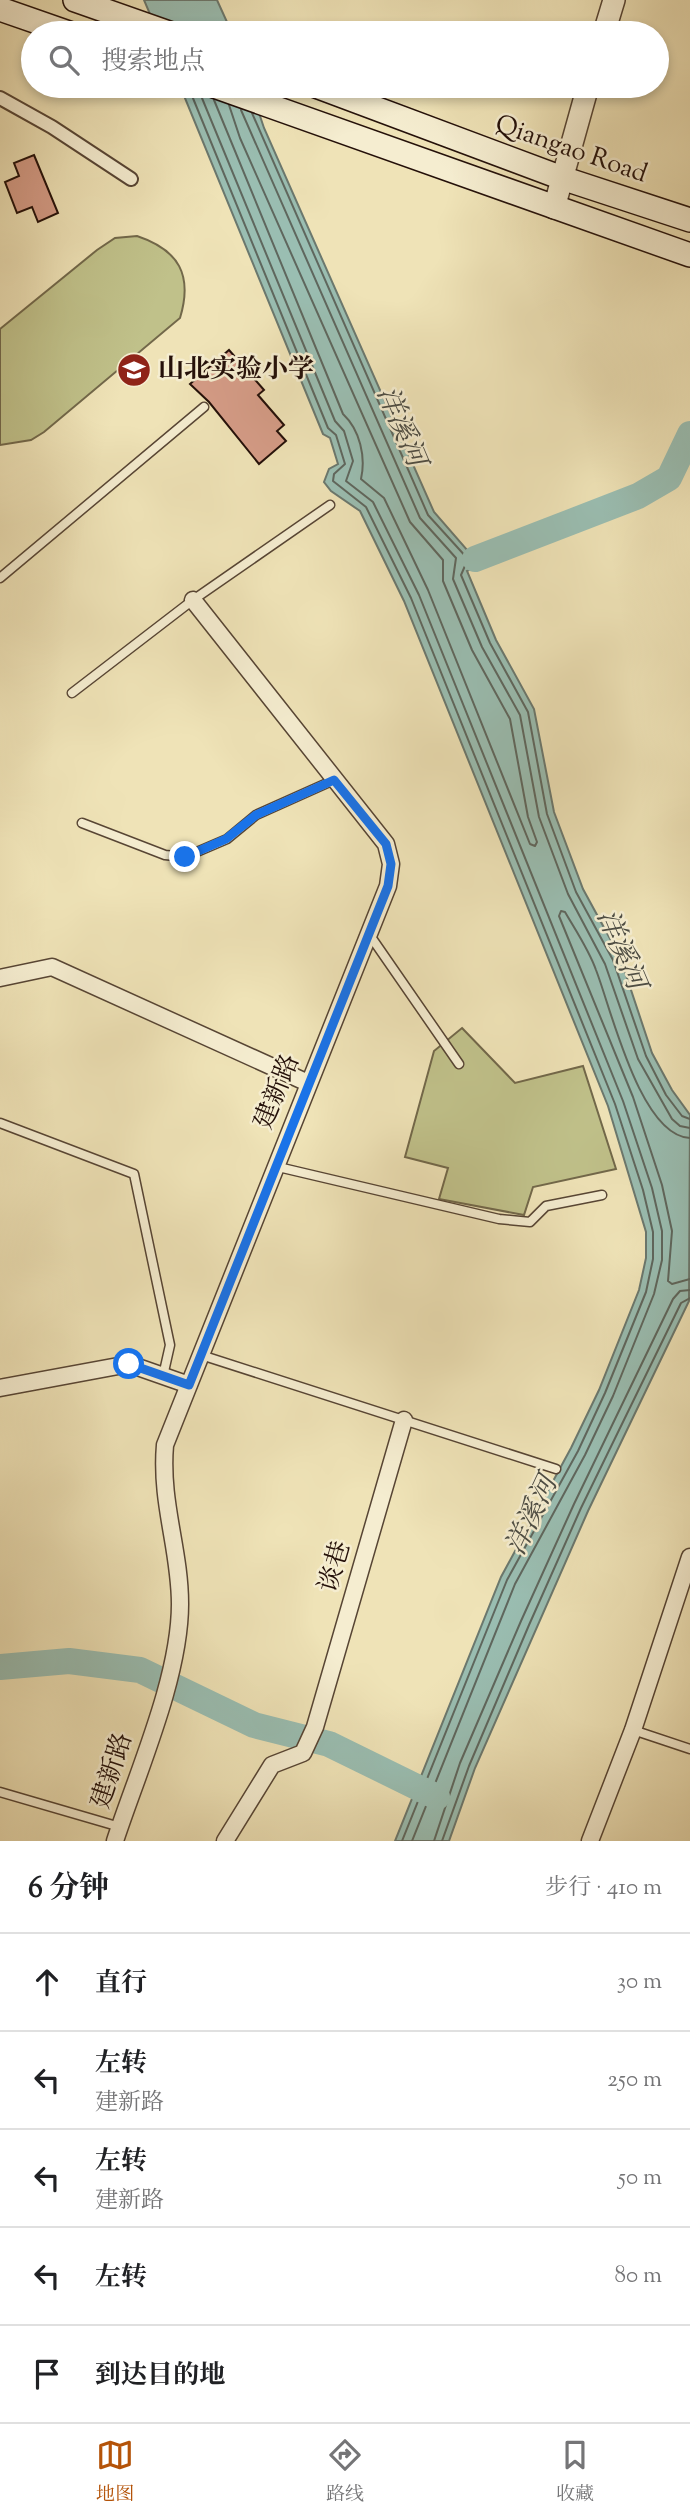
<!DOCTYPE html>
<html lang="zh">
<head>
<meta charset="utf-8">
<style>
  body { margin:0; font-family:"Sorts Mill Goudy","Noto Serif SC",serif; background:#f2f2f2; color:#202124 }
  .stop { position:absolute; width:21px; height:21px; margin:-16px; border:5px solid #1a73e8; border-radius:50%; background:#fff }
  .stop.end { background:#1a73e8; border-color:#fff; box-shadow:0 2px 7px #0008 }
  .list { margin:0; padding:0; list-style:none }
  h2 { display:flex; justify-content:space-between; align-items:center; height:91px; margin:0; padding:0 28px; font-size:30px }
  h2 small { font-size:23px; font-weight:400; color:#757577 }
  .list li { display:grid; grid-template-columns:46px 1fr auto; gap:21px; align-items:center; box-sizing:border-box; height:98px; padding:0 28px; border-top:2px solid #e0e0e0 }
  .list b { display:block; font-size:26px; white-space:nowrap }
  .list p { margin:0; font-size:23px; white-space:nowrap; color:#757577 }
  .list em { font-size:23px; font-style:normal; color:#757577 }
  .icon { flex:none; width:38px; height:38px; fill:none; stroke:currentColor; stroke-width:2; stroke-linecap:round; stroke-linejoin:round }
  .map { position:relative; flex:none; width:690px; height:1841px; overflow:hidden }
  .search { position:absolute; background:#fff; box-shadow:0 4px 10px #0003; left:21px; right:21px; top:21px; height:77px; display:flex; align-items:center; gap:18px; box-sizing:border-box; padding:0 24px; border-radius:38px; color:#757577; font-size:26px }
  .sheet { height:581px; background:#fff }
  nav { display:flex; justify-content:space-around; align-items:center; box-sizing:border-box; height:98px; border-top:2px solid #e0e0e0; background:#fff; font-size:19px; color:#757577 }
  nav a { display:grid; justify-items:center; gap:4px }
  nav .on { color:#b45309 }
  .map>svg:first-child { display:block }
  .green { fill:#c0c18a; stroke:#72684a; stroke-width:2 }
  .water { fill:#9abeb2; stroke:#6b786e; stroke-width:2 }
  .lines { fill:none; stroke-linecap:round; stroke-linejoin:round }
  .shore { stroke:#5f675e; stroke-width:2 }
  .river { stroke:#9abeb2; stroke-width:26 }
  .building { fill:#d59c87; stroke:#241009; stroke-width:2 }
  .service-casing { stroke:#574534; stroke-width:11 }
  .pedestrian-casing { stroke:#574534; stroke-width:16 }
  .minor-casing { stroke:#574534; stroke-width:19 }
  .tertiary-casing { stroke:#574534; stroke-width:24 }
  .secondary-casing { stroke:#241009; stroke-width:26 }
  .service { stroke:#f5edd0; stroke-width:8 }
  .pedestrian { stroke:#f5edd0; stroke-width:12 }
  .minor { stroke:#f5edd0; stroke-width:16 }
  .tertiary { stroke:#f5edd0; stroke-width:21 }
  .secondary { stroke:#f5edd0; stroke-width:23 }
  .route { stroke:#1a73e8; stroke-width:9 }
  .labels { text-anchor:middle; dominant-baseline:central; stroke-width:5; stroke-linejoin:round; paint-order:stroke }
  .street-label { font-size:26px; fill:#241009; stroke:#f5edd0 }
  .poi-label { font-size:26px; font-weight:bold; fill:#241009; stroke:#f5edd0; text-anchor:start }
  .water-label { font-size:28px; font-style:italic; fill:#4d4d44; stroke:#f5edd0 }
</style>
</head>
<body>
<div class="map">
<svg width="690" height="1841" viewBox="0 0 690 1841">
  <rect width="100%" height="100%" fill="#efe3b7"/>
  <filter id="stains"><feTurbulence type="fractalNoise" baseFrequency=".00286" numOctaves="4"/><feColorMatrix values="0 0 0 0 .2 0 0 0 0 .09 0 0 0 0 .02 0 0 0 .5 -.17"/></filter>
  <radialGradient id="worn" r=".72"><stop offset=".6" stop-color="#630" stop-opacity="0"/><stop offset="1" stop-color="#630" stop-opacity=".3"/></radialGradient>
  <path class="green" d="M137,236C179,250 193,275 180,318L44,432L31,440L0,445V329L97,250L115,238Z
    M462,1028L515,1083L583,1066L616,1169L533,1187L524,1215L439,1199L448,1168L405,1157L434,1051Z"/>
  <path class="water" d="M144,0H217L232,33H158Z
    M180,86H250L264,128L434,512L475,559V567L467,571L496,640L534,709L554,812L583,889L620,957L652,1053L672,1090L690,1115L689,1301L588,1511L475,1768L449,1841H395L501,1577L571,1448L599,1390L639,1290L646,1258V1232L608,1106L404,601L360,511L331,491L324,482L329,469L338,464L330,438L323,434Z"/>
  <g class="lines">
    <path class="shore" d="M188,86L328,428L336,435L345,464L334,474L333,481L366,507L411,598L615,1104L643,1190L653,1232V1259L646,1292L605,1393L578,1451L507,1580L402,1841
      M197,86L335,421L344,431L353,461L346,481L373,502L419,595L623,1101L652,1188L662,1231V1260L654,1294L613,1396L585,1455L515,1584L412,1841
      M214,100L343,414C360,430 366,457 361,479L384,498L428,590L530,844L535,846L537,842L528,817L510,719L472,650L443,581V560L410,522L240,138L229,105
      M241,110L420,518L456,558L453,579L482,647L520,715L539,817L568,894L605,964L638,1059L672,1119L680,1126L690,1128
      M252,113L428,515L468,559L461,575L490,643L528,712L547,814L576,892L613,960L646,1056L666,1095L682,1116L690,1119
      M690,1138C640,1136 611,1008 596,970C589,950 576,931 565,912L561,911L559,916L633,1097L662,1185L672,1231L668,1281L672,1284L690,1279
      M434,1841L460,1763L521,1621L574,1504L673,1299L680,1291L690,1290
      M442,1841L469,1766L529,1625L581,1508L681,1303L690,1298"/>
    <path class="river" d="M475,559L638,496L669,478L690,434
      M0,1667L69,1661L140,1670L254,1725L329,1744L437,1797"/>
  </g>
  <path class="building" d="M34,155L58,213L38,222L32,207L17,213L5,182L19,176L14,163Z
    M229,350L264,390L258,395L284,425L277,431L286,441L259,464L209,402L190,384Z"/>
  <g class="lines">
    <g class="service-casing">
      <path id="service" d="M0,578L204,407
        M72,693L193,600L330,505
        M82,823L165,855L185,857L227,839L256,815L334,780
        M369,934L459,1064
        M0,1123L134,1174L170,1345L163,1376
        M274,1166L499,1219L530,1222L546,1206L602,1195
        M201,1355L556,1469
        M633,1730L690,1749
        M0,1792L120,1827"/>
    </g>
    <g class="pedestrian-casing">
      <path id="pedestrian" d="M0,98L52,127L131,179"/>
    </g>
    <g class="minor-casing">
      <path id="minor" d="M0,978L52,967L308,1083
        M0,1388L129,1364L189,1385
        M115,1841C138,1771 180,1677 180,1604C180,1549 160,1503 165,1445L388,886L391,864L386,844L193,600
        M225,1841L272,1765L303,1753L315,1727L404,1420
        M590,1841L633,1730L690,1557"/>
    </g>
    <g class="tertiary-casing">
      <path id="tertiary" d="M604,33L614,0
        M554,208L588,86"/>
    </g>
    <g class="secondary-casing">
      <path id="secondary" d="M75,0L169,33
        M0,9L69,33
        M214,86L690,255
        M316,86L562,178L690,220"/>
    </g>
    <use href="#service" class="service"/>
    <use href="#pedestrian" class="pedestrian"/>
    <use href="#minor" class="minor"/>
    <use href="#tertiary" class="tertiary"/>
    <use href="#secondary" class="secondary"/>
  </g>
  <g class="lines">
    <path class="route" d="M129,1364L189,1385L388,886L391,864L386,844L334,780L256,815L226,839L185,857"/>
  </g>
  <defs>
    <g id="school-disc" transform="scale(1.75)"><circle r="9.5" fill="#8f2418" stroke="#f5edd0"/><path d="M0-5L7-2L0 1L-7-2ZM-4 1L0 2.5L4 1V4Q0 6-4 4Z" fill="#fff"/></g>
  </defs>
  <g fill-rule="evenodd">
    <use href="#school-disc" x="134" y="370"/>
  </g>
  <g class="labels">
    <g class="street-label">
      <text transform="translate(571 150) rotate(19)">Qiangao Road</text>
      <text transform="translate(278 1092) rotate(-68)">建新路</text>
      <text transform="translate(336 1567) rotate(-74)">谈巷</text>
      <text transform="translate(113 1771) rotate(-72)">建新路</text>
    </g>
    <g class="poi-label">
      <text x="158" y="370">山北实验小学</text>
    </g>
    <g class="water-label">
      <text transform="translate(400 427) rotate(67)">洋溪河</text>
      <text transform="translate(620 950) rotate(67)">洋溪河</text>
      <text transform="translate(533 1516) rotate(-65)">洋溪河</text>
    </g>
  </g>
  <rect width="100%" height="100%" filter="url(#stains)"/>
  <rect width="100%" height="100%" fill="url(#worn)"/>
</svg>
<div class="stop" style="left:129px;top:1364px"></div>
<div class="stop end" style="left:185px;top:857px"></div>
<div class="search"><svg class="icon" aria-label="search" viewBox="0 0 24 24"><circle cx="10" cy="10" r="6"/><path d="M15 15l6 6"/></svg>搜索地点</div>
</div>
<section class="sheet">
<h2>6 分钟<small>步行 · 410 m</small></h2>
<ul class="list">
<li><svg class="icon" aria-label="ahead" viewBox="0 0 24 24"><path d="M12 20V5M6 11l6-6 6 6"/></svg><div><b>直行</b></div><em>30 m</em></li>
<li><svg class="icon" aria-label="left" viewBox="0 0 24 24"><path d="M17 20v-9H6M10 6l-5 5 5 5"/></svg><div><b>左转</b><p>建新路</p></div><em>250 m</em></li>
<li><svg class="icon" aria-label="left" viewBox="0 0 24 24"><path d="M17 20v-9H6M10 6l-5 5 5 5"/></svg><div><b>左转</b><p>建新路</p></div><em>50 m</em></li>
<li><svg class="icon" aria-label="left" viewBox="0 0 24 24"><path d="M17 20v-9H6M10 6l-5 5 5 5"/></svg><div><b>左转</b></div><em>80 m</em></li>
<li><svg class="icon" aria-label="arrive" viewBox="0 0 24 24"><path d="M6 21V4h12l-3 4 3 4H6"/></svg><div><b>到达目的地</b></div></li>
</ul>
</section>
<nav>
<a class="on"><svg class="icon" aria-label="map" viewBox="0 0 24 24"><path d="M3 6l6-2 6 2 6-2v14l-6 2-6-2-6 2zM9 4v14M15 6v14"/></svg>地图</a>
<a><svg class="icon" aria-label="directions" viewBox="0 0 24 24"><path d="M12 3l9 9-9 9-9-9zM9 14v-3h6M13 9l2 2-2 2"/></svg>路线</a>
<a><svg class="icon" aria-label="saved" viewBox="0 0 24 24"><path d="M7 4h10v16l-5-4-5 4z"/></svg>收藏</a>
</nav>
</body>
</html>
